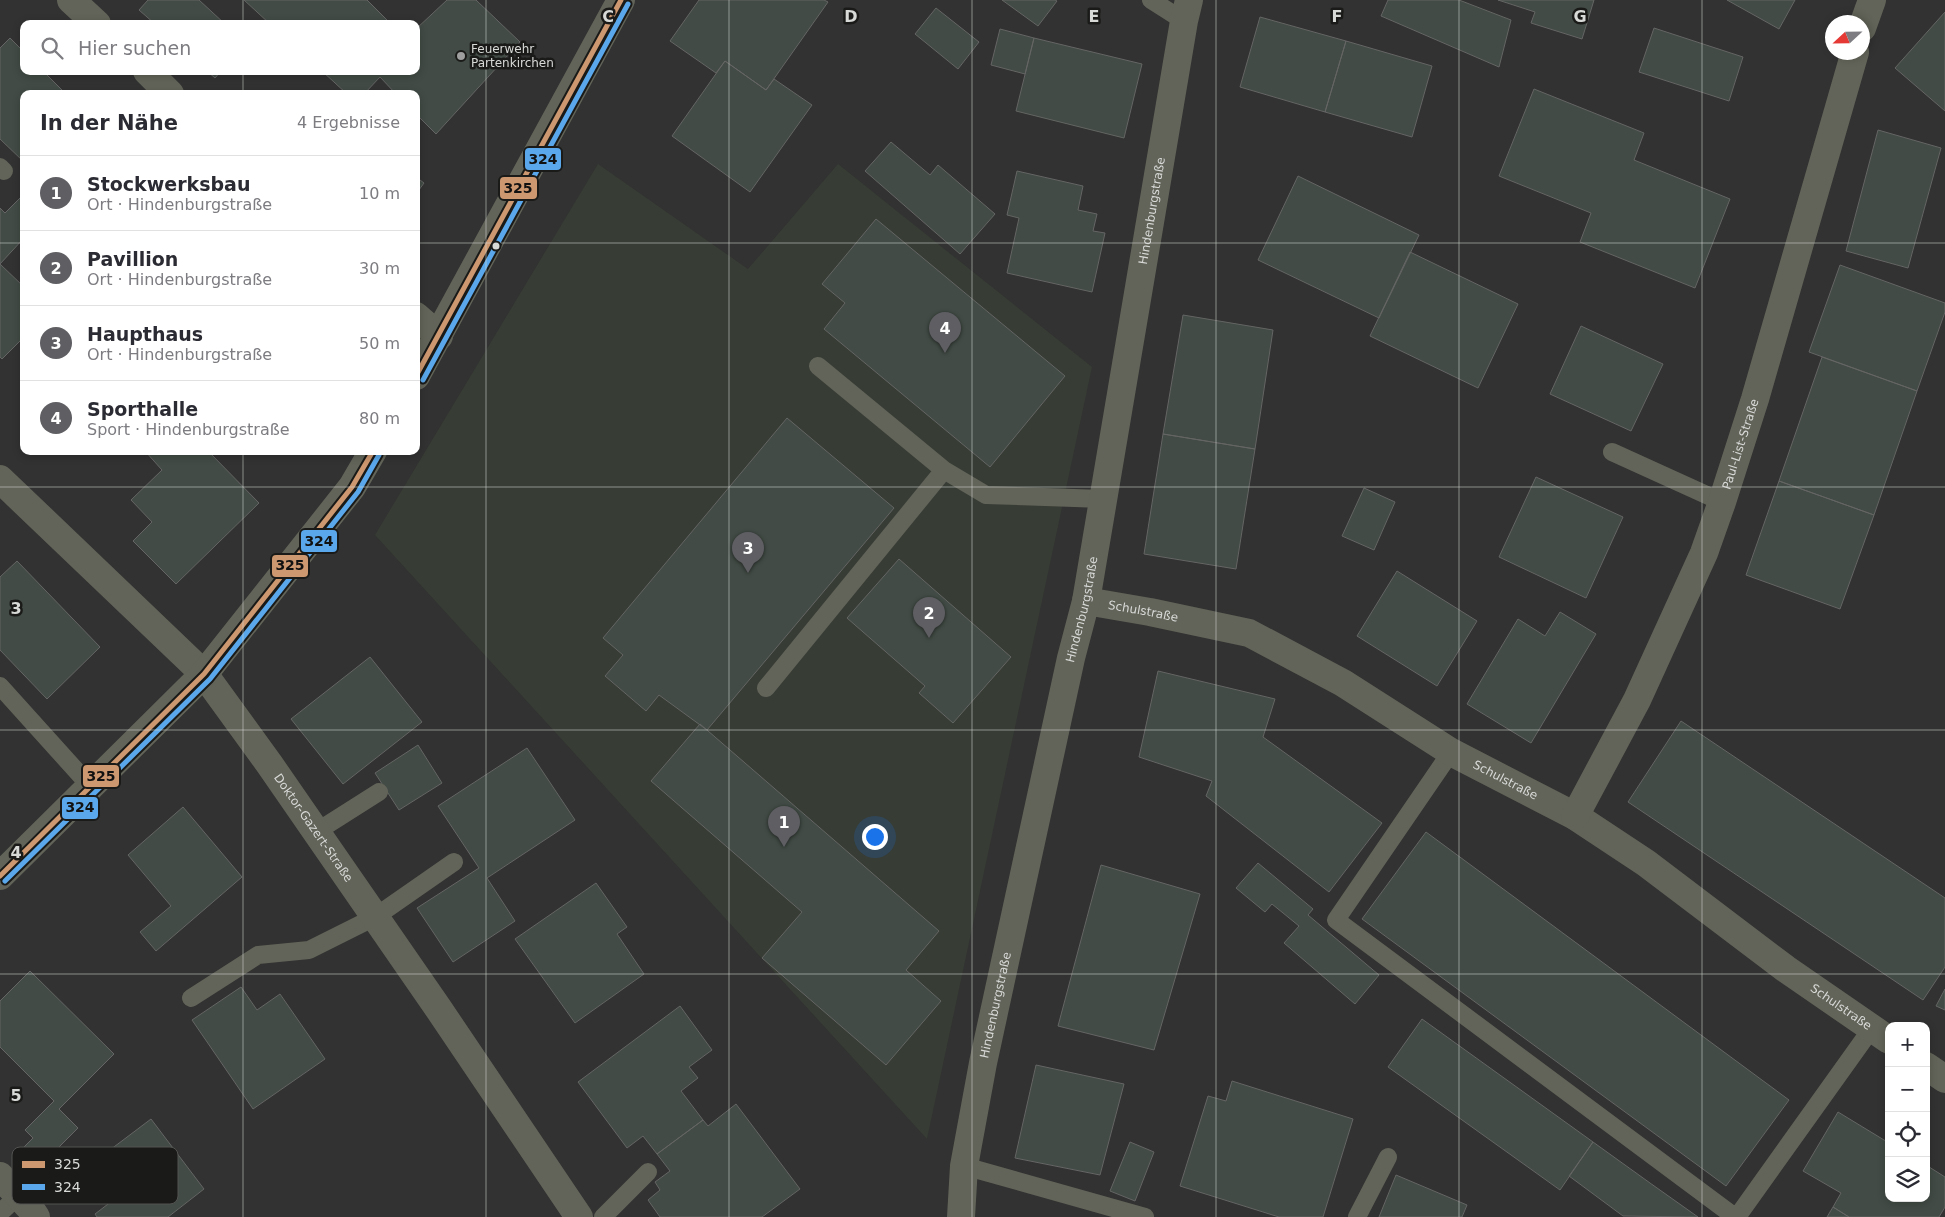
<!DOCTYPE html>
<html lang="de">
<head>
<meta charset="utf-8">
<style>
  body { margin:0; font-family:"DejaVu Sans",sans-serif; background:#f7f7f7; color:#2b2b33 }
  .controls { position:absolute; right:15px; bottom:15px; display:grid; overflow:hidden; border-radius:10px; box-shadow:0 2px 8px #0003 }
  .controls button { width:45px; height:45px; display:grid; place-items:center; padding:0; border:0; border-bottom:1px solid #e1e1e2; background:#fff; color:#2b2b33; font:25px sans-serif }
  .compass { position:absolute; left:1825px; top:15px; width:45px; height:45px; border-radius:50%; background:#fff; box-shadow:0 2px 8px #0003; rotate:248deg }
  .you { position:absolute; left:874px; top:836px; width:18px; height:18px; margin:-12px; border:4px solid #fff; border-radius:50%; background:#1a73e8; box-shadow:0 0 0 8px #1a73e833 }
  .badge { display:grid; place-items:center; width:32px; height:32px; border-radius:50%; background:#5f5f63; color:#fff; font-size:16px; font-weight:700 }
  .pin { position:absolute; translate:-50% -41px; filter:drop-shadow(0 1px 2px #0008) }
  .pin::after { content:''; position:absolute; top:26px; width:18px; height:15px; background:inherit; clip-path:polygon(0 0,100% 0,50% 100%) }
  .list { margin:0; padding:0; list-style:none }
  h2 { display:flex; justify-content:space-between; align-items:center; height:65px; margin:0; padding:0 20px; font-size:21px }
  h2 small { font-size:16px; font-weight:400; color:#7c7c81 }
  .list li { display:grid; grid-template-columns:32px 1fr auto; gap:15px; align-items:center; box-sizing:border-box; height:75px; padding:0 20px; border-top:1px solid #e1e1e2 }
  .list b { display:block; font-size:19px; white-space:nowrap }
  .list p { margin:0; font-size:16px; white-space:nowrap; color:#7c7c81 }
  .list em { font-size:16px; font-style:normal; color:#7c7c81 }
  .icon { flex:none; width:28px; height:28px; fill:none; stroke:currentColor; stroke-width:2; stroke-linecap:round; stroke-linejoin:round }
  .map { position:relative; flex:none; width:1945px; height:1217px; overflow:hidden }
  .search { position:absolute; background:#fff; box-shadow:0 2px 8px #0003; left:20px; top:20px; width:400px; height:55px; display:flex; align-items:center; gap:12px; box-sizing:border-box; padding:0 18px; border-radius:10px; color:#7c7c81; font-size:19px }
  .panel { position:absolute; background:#fff; box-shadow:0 2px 8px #0003; left:20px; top:90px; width:400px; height:365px; border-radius:10px }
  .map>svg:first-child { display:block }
  .built { fill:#373c35 }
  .building { fill:#424b45; stroke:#646564 }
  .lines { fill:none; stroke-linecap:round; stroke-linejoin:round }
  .lane { stroke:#626459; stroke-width:18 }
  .street { stroke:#626459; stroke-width:28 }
  .bus-1-casing { stroke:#1a1b19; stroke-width:9 }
  .bus-2-casing { stroke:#1a1b19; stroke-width:9 }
  .bus-1 { stroke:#cd976f; stroke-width:5 }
  .bus-2 { stroke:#5aa8eb; stroke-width:5 }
  .grid { fill:none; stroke:#d8dad8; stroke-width:1; stroke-opacity:0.55 }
  .poi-dot { fill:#9e9f9e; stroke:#1a1b19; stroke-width:2 }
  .bus-dot { fill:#d8dad8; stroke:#1a1b19; stroke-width:2 }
  .labels { text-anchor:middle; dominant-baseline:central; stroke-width:5; stroke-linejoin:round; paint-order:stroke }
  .poi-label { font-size:12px; fill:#d8dad8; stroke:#1a1b19; text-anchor:start }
  .street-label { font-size:12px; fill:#d8dad8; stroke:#1a1b19 }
  .key { fill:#1a1b19; stroke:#535452; stroke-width:1 }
  .key-label { font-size:14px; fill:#d8dad8 }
  .grid-label { font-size:16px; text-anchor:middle; font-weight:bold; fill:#d8dad8; stroke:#1a1b19; stroke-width:5; stroke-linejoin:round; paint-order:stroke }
  .line-badge { stroke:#1a1b19; stroke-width:2 }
  .pale-badge-label { font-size:14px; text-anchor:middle; font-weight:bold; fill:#111 }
</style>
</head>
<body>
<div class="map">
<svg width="1945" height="1217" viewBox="0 0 1945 1217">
  <rect width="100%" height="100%" fill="#313231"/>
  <path class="built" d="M598,164L748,269L838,164L1092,367L927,1139L375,535Z"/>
  <path class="building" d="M148,0H199L225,24H155L139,10Z
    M244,0H367L391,24H270Z
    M447,0H476L520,42L436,134L416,114V94H396L380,77L364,94H347L322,71H416V29Z
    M699,0H824L828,2L766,90L725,61L716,73L670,41Z
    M1002,0H1055L1057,1L1038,26Z
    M1388,0H1459L1511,20L1499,67L1381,16Z
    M1498,0H1594L1582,39L1531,23L1535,12Z
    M1727,0H1795L1779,29Z
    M936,8L979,42L958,69L915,34Z
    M1945,12V111L1895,68Z
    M1260,17L1346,41L1325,112L1240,87Z
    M1654,28L1743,57L1729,101L1639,72Z
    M1000,29L1034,38L1025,74L991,65Z
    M10,38L24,52V71H43L66,94H24V162L0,139V48Z
    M1034,38L1142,64L1124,138L1016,111Z
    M1346,41L1432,66L1412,137L1325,112Z
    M725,61L766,90L774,79L812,105L750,192L672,136Z
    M207,71H221L215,78Z
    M1534,89L1644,133L1634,160L1730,199L1695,288L1580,242L1591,213L1499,176Z
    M1878,130L1941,148L1908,268L1846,251Z
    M891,142L930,175L938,165L995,214L960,254L865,171Z
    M1017,171L1083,186L1078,210L1097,214L1093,231L1105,233L1092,292L1007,273L1019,218L1007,215Z
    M1298,176L1419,235L1379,318L1258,260Z
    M416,177L424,183L416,194Z
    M24,194V238L0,264V208L5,213Z
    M876,219L1065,376L990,467L824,329L845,303L822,284Z
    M1410,252L1518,304L1478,388L1370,336Z
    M0,264L24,287V337L2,359L0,357Z
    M1840,265L1945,303V312L1917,391L1809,352Z
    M1183,315L1273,330L1255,449L1163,434Z
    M1581,326L1663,364L1631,431L1550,394Z
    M1822,357L1917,391L1874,515L1779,481Z
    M787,418L894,508L707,730L659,695L646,711L605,676L623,655L603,638Z
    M1163,434L1255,449L1236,569L1144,554Z
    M145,451H208L259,503L176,584L133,541L152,522L131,500L162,470Z
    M1536,477L1623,517L1586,598L1499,557Z
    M1779,481L1874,515L1840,609L1746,575Z
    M1364,488L1395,502L1374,550L1342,536Z
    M899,559L1011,657L953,723L919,693L925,686L847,618Z
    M17,561L100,647L47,699L0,650V577Z
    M1397,571L1477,621L1437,686L1357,636Z
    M1560,612L1596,634L1531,743L1467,704L1518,619L1545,636Z
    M370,657L422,722L343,784L291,719Z
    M1158,671L1275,699L1263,737L1382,823L1329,892L1206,796L1212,781L1139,757Z
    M1681,721L1945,898V967L1923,1000L1628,802Z
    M700,724L939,931L906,970L941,1001L886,1065L762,958L802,912L651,781Z
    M418,745L442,783L399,810L375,773Z
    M527,748L575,820L487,878L515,921L453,962L417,908L479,868L438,806Z
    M183,807L242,877L156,951L140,932L171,906L128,855Z
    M1426,832L1789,1100L1726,1186L1362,919Z
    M1258,863L1313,909L1308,915L1379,975L1355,1004L1284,943L1299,926L1272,904L1265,912L1236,888Z
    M1101,865L1200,894L1154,1050L1058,1026Z
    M596,883L627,927L617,934L644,974L575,1023L515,939Z
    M30,971L114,1054L59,1109L78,1128L33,1173L15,1156L33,1138L25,1130L54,1101L0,1047V1001Z
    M241,987L257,1010L280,994L325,1059L253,1109L192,1020Z
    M1945,989V1010L1936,1006Z
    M680,1006L712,1050L689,1067L698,1078L681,1091L703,1120L657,1154L643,1136L627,1148L578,1082Z
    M1422,1019L1593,1142L1560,1190L1388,1067Z
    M1036,1065L1124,1084L1100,1175L1015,1158Z
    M1232,1081L1353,1119L1323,1217H1279L1180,1186L1208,1096L1226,1101Z
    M736,1104L800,1189L762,1217H660L648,1200L660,1190L655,1182L670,1171L657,1154L703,1120L708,1126Z
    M1838,1112L1889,1143V1198H1926V1165L1945,1177V1207L1939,1217H1849L1833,1207L1841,1193L1803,1171Z
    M151,1119L204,1189L168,1217H97L95,1214L112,1201L86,1168Z
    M1130,1142L1154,1152L1135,1201L1110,1191Z
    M1593,1142L1650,1183L1698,1217L1623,1216L1569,1176Z
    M1396,1175L1467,1205L1462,1217H1379Z
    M1833,1207L1849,1217H1827Z"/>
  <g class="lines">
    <path class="lane" d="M1151,0L1184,21
      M0,167L4,171
      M818,366L944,470L986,495L1103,499
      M1612,452L1722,502
      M0,686L91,787
      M766,688L944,470
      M1451,752L1336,920L1735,1217
      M316,832L379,792
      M191,998L258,955L309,950L375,917L454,862
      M964,1166L1145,1217
      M0,1213L18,1196
      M603,1217L648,1172
      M1357,1217L1388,1157
      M1737,1217L1872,1028"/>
    <g class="street">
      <path d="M71,0L97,24"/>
      <path d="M1862,28L1872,0"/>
      <path d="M147,71L170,94"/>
      <path d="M416,316L439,336"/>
      <path d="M416,376L621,0"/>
      <path id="s1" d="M0,479L204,674L270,765L438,1008L579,1217"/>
      <path id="s2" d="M1086,601L1150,612L1249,633L1343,683L1451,752L1575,816L1646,863L1786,969L1889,1040"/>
      <path id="s3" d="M1575,816L1637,700L1704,553L1722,502L1755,399L1855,52"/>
      <path d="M0,876L204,674L352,487L373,451"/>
      <path d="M1926,1066L1945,1079"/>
      <path d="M0,1176L30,1208L36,1217"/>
      <path id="s4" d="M961,1217L964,1166L983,1063L1071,658L1086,601L1184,21L1189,0"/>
    </g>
    <g class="bus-1-casing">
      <path id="bus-1" d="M416,376L621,0
        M0,876L204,674L352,487L373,451"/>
    </g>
    <g class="bus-2-casing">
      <path id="bus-2" d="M423,380L628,4
        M5,881L210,679L358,492L379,455"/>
    </g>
    <use href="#bus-1" class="bus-1"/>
    <use href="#bus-2" class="bus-2"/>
  </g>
  <path class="grid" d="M243,0V24M486,0V1217M729,0V1217M972,0V1217M1216,0V1217M1459,0V1217M1702,0V1217M243,71V94M0,243H24M416,243H1945M243,451V1217M0,487H1945M0,730H1945M0,974H1945"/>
  <circle class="poi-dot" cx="461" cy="56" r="5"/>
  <circle class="bus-dot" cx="496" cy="246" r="4.5"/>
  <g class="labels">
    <g class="poi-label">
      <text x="471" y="49">Feuerwehr<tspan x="471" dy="14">Partenkirchen</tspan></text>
    </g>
    <g class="street-label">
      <text stroke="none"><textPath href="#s4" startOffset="1025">Hindenburgstraße</textPath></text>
      <text stroke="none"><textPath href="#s3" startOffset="408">Paul-List-Straße</textPath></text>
      <text stroke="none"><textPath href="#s4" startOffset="620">Hindenburgstraße</textPath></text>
      <text stroke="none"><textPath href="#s2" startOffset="58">Schulstraße</textPath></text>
      <text stroke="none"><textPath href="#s2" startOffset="462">Schulstraße</textPath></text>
      <text stroke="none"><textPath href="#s1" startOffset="471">Doktor-Gazert-Straße</textPath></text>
      <text stroke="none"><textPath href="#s4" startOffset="215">Hindenburgstraße</textPath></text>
      <text stroke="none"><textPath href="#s2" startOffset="868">Schulstraße</textPath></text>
    </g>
  </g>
  <rect x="12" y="1147" width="166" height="57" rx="8" class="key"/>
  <rect x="22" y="1161" width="23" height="7" fill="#cd976f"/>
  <rect x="22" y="1184" width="23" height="6" fill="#5aa8eb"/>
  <g class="key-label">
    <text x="54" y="1169">325</text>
    <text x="54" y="1192">324</text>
  </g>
  <g class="grid-label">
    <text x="608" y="22">C</text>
    <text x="851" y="22">D</text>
    <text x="1094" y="22">E</text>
    <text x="1337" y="22">F</text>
    <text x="1580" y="22">G</text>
    <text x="16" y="614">3</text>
    <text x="16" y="858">4</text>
    <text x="16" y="1101">5</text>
  </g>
  <g class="line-badge">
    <rect x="524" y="147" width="38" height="24" rx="5" fill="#5aa8eb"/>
    <rect x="499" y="176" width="39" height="24" rx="5" fill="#cd976f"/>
    <rect x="300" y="529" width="38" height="24" rx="5" fill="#5aa8eb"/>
    <rect x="271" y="554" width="38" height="24" rx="5" fill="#cd976f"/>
    <rect x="82" y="764" width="38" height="24" rx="5" fill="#cd976f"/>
    <rect x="61" y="796" width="38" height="24" rx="5" fill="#5aa8eb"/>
  </g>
  <g class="pale-badge-label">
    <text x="543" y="164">324</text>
    <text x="518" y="193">325</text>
    <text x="319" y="546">324</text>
    <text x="290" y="570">325</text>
    <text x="101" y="781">325</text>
    <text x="80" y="812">324</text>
  </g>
</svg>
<div class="controls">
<button>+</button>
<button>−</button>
<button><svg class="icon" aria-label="locate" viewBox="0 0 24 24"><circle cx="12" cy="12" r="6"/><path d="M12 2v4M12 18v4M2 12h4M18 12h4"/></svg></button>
<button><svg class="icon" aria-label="layers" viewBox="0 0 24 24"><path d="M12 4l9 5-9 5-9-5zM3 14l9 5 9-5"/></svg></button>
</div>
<svg class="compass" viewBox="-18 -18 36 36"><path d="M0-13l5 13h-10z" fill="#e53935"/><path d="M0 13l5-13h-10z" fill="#7c7c81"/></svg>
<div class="you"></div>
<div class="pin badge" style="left:784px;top:847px">1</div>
<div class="pin badge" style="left:929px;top:638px">2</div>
<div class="pin badge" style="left:748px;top:573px">3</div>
<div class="pin badge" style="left:945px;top:353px">4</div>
<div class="search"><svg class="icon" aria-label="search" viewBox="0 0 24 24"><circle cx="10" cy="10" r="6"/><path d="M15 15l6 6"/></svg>Hier suchen</div>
<section class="panel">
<h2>In der Nähe<small>4 Ergebnisse</small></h2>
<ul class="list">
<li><span class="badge">1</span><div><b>Stockwerksbau</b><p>Ort · Hindenburgstraße</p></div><em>10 m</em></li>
<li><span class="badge">2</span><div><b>Pavillion</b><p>Ort · Hindenburgstraße</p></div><em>30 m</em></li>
<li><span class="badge">3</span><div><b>Haupthaus</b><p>Ort · Hindenburgstraße</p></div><em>50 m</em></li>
<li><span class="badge">4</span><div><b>Sporthalle</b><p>Sport · Hindenburgstraße</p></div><em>80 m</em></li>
</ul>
</section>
</div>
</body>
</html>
